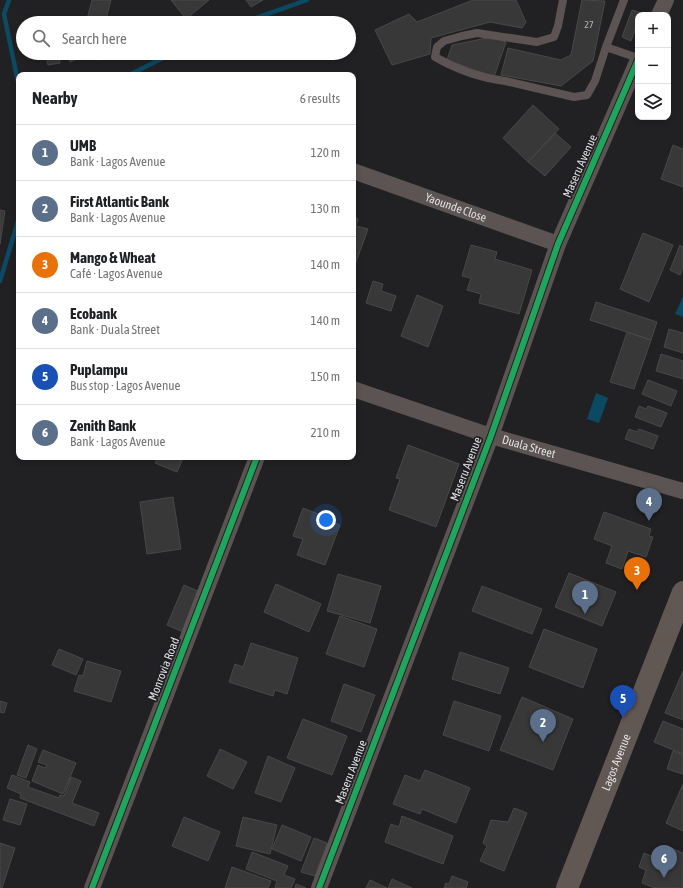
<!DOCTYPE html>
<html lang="en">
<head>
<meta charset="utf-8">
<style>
  body { margin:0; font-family:"Asap Condensed",sans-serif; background:#f6f6f6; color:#202124 }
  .controls { position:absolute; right:12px; top:12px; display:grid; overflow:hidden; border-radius:8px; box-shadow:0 2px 6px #0003 }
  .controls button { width:36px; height:36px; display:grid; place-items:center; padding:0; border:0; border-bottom:1px solid #e0e0e0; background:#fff; color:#202124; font:20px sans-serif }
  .you { position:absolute; left:326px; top:520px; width:14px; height:14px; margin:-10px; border:3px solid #fff; border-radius:50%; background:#1a73e8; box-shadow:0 0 0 6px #1a73e833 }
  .badge { display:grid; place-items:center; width:26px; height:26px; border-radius:50%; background:#111827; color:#fff; font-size:13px; font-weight:700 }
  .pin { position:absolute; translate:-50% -33px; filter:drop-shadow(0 1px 2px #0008) }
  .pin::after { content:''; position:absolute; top:21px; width:14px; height:12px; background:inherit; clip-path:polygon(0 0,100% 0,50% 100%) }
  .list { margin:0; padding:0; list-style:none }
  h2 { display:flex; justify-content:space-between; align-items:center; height:52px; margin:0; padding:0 16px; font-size:17px }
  h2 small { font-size:13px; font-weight:400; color:#757577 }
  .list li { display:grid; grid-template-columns:26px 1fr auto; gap:12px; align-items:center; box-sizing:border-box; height:56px; padding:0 16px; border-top:1px solid #e0e0e0 }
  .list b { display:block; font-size:15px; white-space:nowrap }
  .list p { margin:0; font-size:13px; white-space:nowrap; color:#757577 }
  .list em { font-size:13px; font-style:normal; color:#757577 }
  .icon { flex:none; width:22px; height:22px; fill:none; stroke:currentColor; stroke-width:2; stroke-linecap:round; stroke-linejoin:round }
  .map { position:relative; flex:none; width:683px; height:888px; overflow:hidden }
  .search { position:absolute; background:#fff; box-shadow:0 2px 6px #0003; left:16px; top:16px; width:340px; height:44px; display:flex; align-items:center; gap:10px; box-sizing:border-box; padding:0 14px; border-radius:22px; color:#757577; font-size:15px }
  .panel { position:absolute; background:#fff; box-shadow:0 2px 6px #0003; left:16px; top:72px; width:340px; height:388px; border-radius:8px }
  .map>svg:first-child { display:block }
  .water { fill:#0b4a62 }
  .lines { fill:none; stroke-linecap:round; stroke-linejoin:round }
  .stream { stroke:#0b4a62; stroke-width:4.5 }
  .building { fill:#393839; stroke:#494848 }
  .lane { stroke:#5c5452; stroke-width:8 }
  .street { stroke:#5c5452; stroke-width:16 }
  .secondary { stroke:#615753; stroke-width:22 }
  .cycleway-casing { stroke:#202024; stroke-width:8 }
  .cycleway { stroke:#20a55d; stroke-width:6 }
  .labels { text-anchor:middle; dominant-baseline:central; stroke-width:3.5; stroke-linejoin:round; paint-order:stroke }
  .number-label { font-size:10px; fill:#b6b5b8 }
  .street-label { font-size:12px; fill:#dfdfe2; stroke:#202024 }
</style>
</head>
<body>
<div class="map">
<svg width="683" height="888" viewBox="0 0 683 888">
  <rect width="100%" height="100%" fill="#212123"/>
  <path class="water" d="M683,297V317L675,314Z
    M596,393L608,398L599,423L587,419Z"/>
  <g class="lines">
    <path class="stream" d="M9,0L4,14L19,87
      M242,23L307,0
      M129,75L173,53
      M0,281L19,218"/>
  </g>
  <path class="building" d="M92,0H111L105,23H86Z
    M171,0H209L186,19Z
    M246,0H263L251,7Z
    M473,0H516L526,22L522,28L490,22L431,38L430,54L392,65L375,30L409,14L417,22Z
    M582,0L605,1L593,61L561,86L501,75L508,48L561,60L571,55Z
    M632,10L642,13L641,15H638V22L631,41L622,37Z
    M492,37L506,42L494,77L447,60L452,45Z
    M45,53H58L60,63L48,65Z
    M67,53H83L84,56L70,62Z
    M85,53H95L96,55L87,58Z
    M95,53H113V54L96,60Z
    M533,105L559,129L528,162L503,138Z
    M555,133L571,147L545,176L528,162Z
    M673,145L683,149V187L661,179Z
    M0,210L5,211L0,244Z
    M353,217L358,219L356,226L368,229L355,265L353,264Z
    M643,233L673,245L649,302L620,289Z
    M471,245L497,252L495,259L532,270L519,314L479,303L481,294L467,290L471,278L462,276Z
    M680,245L683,247V268L680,275L670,270Z
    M373,281L383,284L381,291L396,296L391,311L366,303Z
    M417,295L443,306L428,347L401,336Z
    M596,302L657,322L651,340L590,320Z
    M669,329L683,333V353L664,347Z
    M627,332L651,340L634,389L610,382Z
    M661,354L683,361V379L656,371Z
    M648,380L677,391L671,406L642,394Z
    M639,406L646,409L648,406L667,413L661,427L635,417Z
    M629,429L637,432L639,429L658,436L653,449L625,439Z
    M408,445L459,464L436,527L389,510L400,479L396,478Z
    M158,457H174L182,461L177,472L155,463Z
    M173,497L181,549L147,554L140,502Z
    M303,508L329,518L328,520L340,525L325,565L297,555L303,539L293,536Z
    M604,512L651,529L649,536L653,537L646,557L628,551L622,569L606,563L612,546L594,539Z
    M569,573L616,592L602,626L555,607Z
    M338,574L381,586L370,623L327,611Z
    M276,584L321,604L309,632L264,612Z
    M184,585L200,592L183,632L167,625Z
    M482,586L542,609L532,634L472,611Z
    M340,616L377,629L364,667L326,654Z
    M544,629L597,649L583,688L529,667Z
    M251,643L298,658L287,694L275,690L273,696L229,682L235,664L243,667Z
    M59,649L83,659L76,675L52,665Z
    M460,652L509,668L500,694L452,679Z
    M87,661L121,671L111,702L74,691L79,675L83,676Z
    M683,671V720L665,713Z
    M344,684L375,695L361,732L331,721Z
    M522,697L573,719L553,770L500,750Z
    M0,701L7,703L4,713L0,712Z
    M454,701L501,716L489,751L443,735Z
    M303,719L347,736L332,775L287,758Z
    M663,721L683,729V754L654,742Z
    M28,745L37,749L26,778L17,775Z
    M220,749L247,762L233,789L207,776Z
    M43,750L76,763L63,794L32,781L38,765L45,768L47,765L38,762Z
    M673,751L683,755V774L667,769Z
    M268,756L295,768L281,802L255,793Z
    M425,770L470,788L456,823L422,809L420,814L393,804L405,775L420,781Z
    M12,775L30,782L28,787L59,798L60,795L64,796L71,777L81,781L72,803L99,813L94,826L20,798L21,794L7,788Z
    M683,784V831L666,823Z
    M10,799L27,804L20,825L3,820Z
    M514,808L527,813L504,871L480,861L487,846L483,843L491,820L508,822Z
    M402,816L453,836L443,864L385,842L391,824L399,827Z
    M184,817L220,832L208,861L172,846Z
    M243,817L277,825L270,854L236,846Z
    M282,825L311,837L301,861L272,849Z
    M314,838L327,843L315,876L301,872Z
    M0,843L15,848L2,888H0Z
    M669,847L683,853V888H655L642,883L646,870L639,867L644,853L663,861Z
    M252,852L288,866L284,875L295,879L291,888H275L277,881L246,869Z
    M232,867L271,881L268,888H225Z
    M452,876L468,882L466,888H444L446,883L449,884Z
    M392,879L412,888H388Z
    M370,880L387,888H366Z
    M296,884L306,888H295Z"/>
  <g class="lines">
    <path class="lane" d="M563,0L558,26L554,37L537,42L477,33L462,36L444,41L437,47L435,57C456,69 481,78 505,81L574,97L587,95L595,81L606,47
      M624,0L606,47L638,58"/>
    <g class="street">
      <path d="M659,15L666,0"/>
      <path id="s1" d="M353,171L558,244"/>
      <path id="s2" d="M353,389L491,436L683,491"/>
      <path d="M92,888L257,457"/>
      <path d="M319,888L491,436L558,244L638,60"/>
    </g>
    <path class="secondary" id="s3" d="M567,888L683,592"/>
    <g class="cycleway-casing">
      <path id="cycleway" d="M92,888L257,457
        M319,888L491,436L558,244L638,60"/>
    </g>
    <use href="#cycleway" class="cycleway"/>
  </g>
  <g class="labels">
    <g class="number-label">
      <text x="589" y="24">27</text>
    </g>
    <g class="street-label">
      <text transform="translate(580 166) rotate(-66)">Maseru Avenue</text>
      <text stroke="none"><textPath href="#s1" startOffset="109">Yaounde Close</textPath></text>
      <text stroke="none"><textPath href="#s2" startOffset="185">Duala Street</textPath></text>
      <text transform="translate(466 469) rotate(-69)">Maseru Avenue</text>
      <text transform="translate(164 669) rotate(-69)">Monrovia Road</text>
      <text stroke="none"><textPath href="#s3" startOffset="135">Lagos Avenue</textPath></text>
      <text transform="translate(351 772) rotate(-69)">Maseru Avenue</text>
    </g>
  </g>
</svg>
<div class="controls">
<button>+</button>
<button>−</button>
<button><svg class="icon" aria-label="layers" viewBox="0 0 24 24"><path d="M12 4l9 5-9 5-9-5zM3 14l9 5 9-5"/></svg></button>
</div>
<div class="you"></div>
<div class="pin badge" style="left:585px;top:614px;background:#5c6f8a">1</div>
<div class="pin badge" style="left:543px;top:742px;background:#5c6f8a">2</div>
<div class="pin badge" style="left:637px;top:590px;background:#e8710a">3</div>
<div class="pin badge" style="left:649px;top:521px;background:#5c6f8a">4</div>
<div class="pin badge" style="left:623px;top:718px;background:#1a4fb4">5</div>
<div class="pin badge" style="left:664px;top:878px;background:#5c6f8a">6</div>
<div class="search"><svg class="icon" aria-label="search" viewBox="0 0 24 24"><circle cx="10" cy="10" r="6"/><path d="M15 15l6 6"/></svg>Search here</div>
<section class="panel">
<h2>Nearby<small>6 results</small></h2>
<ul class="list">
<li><span class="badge" style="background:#5c6f8a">1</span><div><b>UMB</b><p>Bank · Lagos Avenue</p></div><em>120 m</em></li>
<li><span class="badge" style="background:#5c6f8a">2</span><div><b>First Atlantic Bank</b><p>Bank · Lagos Avenue</p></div><em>130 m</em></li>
<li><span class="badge" style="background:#e8710a">3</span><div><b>Mango &amp; Wheat</b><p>Café · Lagos Avenue</p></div><em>140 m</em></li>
<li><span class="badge" style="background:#5c6f8a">4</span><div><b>Ecobank</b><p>Bank · Duala Street</p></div><em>140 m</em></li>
<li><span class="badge" style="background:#1a4fb4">5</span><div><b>Puplampu</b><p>Bus stop · Lagos Avenue</p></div><em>150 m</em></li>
<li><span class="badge" style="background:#5c6f8a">6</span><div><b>Zenith Bank</b><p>Bank · Lagos Avenue</p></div><em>210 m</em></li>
</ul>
</section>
</div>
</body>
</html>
